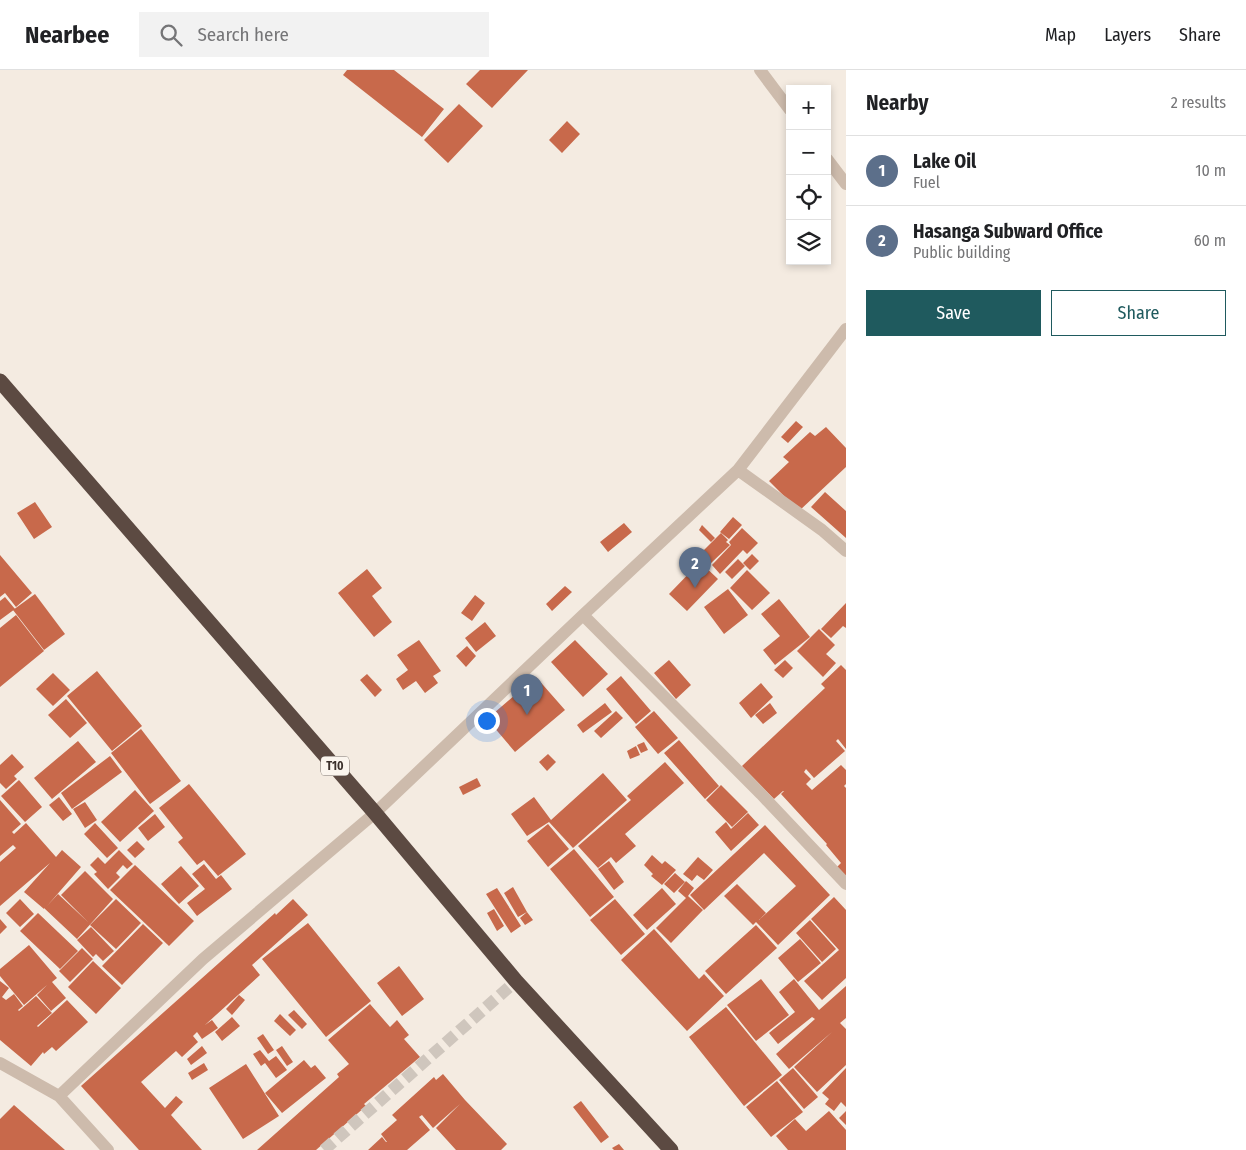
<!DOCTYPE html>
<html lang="en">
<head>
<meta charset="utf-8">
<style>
  body { margin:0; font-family:"Fira Sans Condensed",sans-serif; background:#f2f2f2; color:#202124 }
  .controls { position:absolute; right:15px; top:15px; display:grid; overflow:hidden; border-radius:0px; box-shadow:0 2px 8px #0003 }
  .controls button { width:45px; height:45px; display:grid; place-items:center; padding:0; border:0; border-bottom:1px solid #e0e0e0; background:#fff; color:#202124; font:25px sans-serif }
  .you { position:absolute; left:486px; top:650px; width:18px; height:18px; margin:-12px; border:4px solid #fff; border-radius:50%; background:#1a73e8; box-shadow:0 0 0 8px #1a73e833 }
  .badge { display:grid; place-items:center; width:32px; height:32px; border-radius:50%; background:#1f5a5e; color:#fff; font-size:16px; font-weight:700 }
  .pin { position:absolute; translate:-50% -41px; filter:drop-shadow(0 1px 2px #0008) }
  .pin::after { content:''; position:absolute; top:26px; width:18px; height:15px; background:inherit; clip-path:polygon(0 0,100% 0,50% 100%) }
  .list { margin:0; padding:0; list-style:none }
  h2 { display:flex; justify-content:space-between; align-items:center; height:65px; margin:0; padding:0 20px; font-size:21px }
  h2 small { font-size:16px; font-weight:400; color:#757577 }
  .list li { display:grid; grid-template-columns:32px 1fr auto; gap:15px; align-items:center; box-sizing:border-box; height:70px; padding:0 20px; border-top:1px solid #e0e0e0 }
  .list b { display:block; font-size:19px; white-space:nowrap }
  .list p { margin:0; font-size:16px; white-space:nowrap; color:#757577 }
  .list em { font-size:16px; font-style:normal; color:#757577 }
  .actions { display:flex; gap:10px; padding:15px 20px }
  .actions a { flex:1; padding:11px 0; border:1px solid #1f5a5e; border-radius:0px; text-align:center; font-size:18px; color:#1f5a5e }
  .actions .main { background:#1f5a5e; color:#fff }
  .icon { flex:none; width:28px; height:28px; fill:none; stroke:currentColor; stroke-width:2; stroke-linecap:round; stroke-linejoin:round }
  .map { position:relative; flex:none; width:846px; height:1080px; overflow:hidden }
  header { display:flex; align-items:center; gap:30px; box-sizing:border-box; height:70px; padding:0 25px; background:#fff; border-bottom:1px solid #e0e0e0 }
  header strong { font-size:24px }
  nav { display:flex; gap:28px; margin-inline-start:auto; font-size:18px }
  .search { width:350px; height:45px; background:#f2f2f2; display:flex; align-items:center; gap:12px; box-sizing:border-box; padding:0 18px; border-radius:0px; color:#757577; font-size:19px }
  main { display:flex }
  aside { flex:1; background:#fff }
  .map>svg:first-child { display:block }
  .building { fill:#c8694b }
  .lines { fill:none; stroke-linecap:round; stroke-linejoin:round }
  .minor-tunnel { stroke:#cfc6bd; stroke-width:12; stroke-dasharray:12 6; stroke-linecap:butt }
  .minor { stroke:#cdbbac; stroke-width:12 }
  .highway { stroke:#5c4a42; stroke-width:15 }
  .labels { text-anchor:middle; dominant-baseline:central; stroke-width:4; stroke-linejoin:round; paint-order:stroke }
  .shield { fill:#fbf5ee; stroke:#756b66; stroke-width:1 }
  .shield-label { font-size:12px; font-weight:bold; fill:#3b302b }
</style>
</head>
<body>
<header>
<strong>Nearbee</strong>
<div class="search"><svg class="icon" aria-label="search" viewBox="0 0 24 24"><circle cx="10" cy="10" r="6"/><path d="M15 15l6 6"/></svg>Search here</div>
<nav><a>Map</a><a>Layers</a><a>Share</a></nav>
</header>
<main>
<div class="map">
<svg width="846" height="1080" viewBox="0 0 846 1080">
  <rect width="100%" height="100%" fill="#f4ebe1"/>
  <path class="building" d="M347,0H394L444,39L422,67L343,5Z
    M480,0H528L492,38L466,14Z
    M459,34L483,56L448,93L424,70Z
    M567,51L580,64L562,83L549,70Z
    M796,351L803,357L788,373L781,367Z
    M826,357L846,378V397L799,441L769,411L789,392L783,387L810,362L815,366Z
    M825,422L846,441V468L811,437Z
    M35,432L52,457L34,469L17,443Z
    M733,447L742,455L729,469L720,462Z
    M624,453L632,462L608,482L600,472Z
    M702,455L715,468L711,472L699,460Z
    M742,458L758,473L747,484L743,480L720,504L712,495L731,475L729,472Z
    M721,463L728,470L726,472L730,475L709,495L699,485Z
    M752,484L759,491L750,500L743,493Z
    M0,485L32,523L16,537L5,523L0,527Z
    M738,489L745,496L732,509L725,502Z
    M700,492L718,509L687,541L669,524Z
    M367,499L382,518L372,526L392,552L374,567L338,523Z
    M747,500L770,523L752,540L730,518Z
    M565,516L572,522L552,541L546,534Z
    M728,519L748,545L724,564L704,537Z
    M35,524L65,564L44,580L13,540Z
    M475,525L485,533L472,551L461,543Z
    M5,527L15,539L0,550V531Z
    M779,529L810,567L775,595L763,580L780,566L761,544Z
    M846,533V558L843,556L831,568L821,559Z
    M16,545L44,581L0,617V558Z
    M485,552L496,566L476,582L465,568Z
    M819,559L835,575L826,584L836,593L823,607L797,581Z
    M419,570L441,601L433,606L438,613L425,623L416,611L403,620L396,609L408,600L397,585Z
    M575,570L608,604L583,627L551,592Z
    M467,576L476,586L466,597L456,586Z
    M669,590L691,615L676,629L654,603Z
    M785,590L793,598L783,608L774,600Z
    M841,595L846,600V679L838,669L836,671L845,681L814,708L806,699L804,702L811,709L806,714L812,720L841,695L846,700V714L844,716L846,718V809L837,797L841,793L826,775L827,774L781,724L784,721H783L774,729L742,696L825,618L821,614Z
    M97,601L142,656L112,681L67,626Z
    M53,603L70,620L53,636L36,619Z
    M367,604L382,620L375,627L360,610Z
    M621,606L651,641L636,654L606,619Z
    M536,607L565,640L515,682L487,649Z
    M761,613L773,627L751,648L739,633Z
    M66,629L87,653L70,668L48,645Z
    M605,633L612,642L583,663L577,655Z
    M770,633L777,643L763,654L755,645Z
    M616,641L623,648L601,668L594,661Z
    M654,641L678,668L658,684L635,657Z
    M141,659L181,711L150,734L111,683Z
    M679,670L719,716L705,729L664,683Z
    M78,671L96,692L52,729L34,708Z
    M644,672L648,680L641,683L637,675Z
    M636,676L640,685L630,689L627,681Z
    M12,684L24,697L14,706L17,709L6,719L0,713V695Z
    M548,684L556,692L547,701L539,692Z
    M110,686L122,702L72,739L61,723Z
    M665,692L684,713L625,764L636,776L616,793L611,787L598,798L578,776L631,730L627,726Z
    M603,703L627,730L573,778L549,752L527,766L511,744L534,727L551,750Z
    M477,708L481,716L463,725L459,717Z
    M19,710L42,737L25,752L1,726Z
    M189,714L246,784L218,806L204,790L197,795L178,772L183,768L159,738Z
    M721,715L748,742L732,757L706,730Z
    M135,720L154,741L120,772L101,752Z
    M59,727L72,744L63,751L49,735Z
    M0,730L21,754L12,762L14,764L26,753L56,787L62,780L81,797L47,836L58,824L88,852L61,825L85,801L113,829L77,869L44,838V839L24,822L50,793L0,836V792L16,778L13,775L0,786Z
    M85,732L97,750L85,758L73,739Z
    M748,743L759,755L731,781L715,762L726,752L731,759Z
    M155,744L165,757L148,771L138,758Z
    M95,753L118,778L107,788L84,764Z
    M548,754L569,779L548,797L527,771Z
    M765,755L830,825L778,875L756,852L753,855L724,826L737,814L766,843L759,850L796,816L764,783L704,840L690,825Z
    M137,771L145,779L135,788L127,780Z
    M574,779L614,827L590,847L550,799Z
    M119,780L133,794L127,799L123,795L116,803L120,807L108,819L94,804L97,802L90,795L98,787L105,794Z
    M652,785L662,794L665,791L676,800L662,815L651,806L653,804L644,795Z
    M698,787L713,800L704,810L697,805L692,811L683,804Z
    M609,791L624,812L614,820L598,799Z
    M204,794L216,809L221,805L232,819L197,846L187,833L205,819L192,804Z
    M135,795L194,851L169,876L110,820Z
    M181,796L199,816L179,834L161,814Z
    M675,803L685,812L674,823L664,814Z
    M686,811L694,818L688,826L703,840L671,873L656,858L686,828L678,821Z
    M513,817L527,842L518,847L504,823Z
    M497,818L521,856L511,863L486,824Z
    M662,818L676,834L647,860L633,845Z
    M834,827L846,840V908L822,930L804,911L839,880L811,849Z
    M20,829L34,844L20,857L6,843Z
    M116,829L141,853L116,879L90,855Z
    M293,829L308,845L252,895L260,905L205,955L212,950L218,958L202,969L197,962L193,966L198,972L182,987L176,981L141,1012L165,1038L176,1026L183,1032L171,1045L202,1080H139L81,1016L275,843L276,845Z
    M615,829L645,864L621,885L590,850Z
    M494,839L504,856L497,861L487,843Z
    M527,842L533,850L525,855L520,848Z
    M38,843L78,881L60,899L20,861Z
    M0,849L7,857L0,864Z
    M810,850L836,879L822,892L796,863Z
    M308,853L371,931L326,967L262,889Z
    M143,854L163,873L122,915L102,896Z
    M756,855L777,878L726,924L705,901Z
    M91,857L114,881L103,891L96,884L93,887L77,870Z
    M654,859L699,909L704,904L724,926L687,961L621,890Z
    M800,869L821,893L798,912L778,888Z
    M29,875L57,908L52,912L66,928L51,941L37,925L47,915L24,935L0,906V899Z
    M82,878L93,889L70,912L59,901Z
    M93,891L121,918L96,944L68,917Z
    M399,896L424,929L402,946L377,913Z
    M761,909L789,945L756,971L727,935Z
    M794,909L819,940L846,916V948L840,953L846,959V995L817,1022L794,997L832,962L789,999L776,984L815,949L812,947L778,974L769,963L795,942L779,922Z
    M0,911L9,918L2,927L6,930L14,924L23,936L18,940L19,941L36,926L52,943L37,956L38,957L67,930L88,952L56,981L52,977L44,984L43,982L31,996L0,970Z
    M239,925L245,930L232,945L226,939Z
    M370,934L390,957L397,950L409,965L404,969L420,987L364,1034L366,1036L316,1080H257L339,1007L337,1004L349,994L328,970Z
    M726,937L782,1005L744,1036L689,967Z
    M294,940L307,954L302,959L288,945Z
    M280,944L296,960L290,966L274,951Z
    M232,947L240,956L222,971L215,962Z
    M263,964L274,980L268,984L257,968Z
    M202,976L207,983L191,995L187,989Z
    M282,976L293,992L287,996L276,980Z
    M260,980L269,991L276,986L287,1000L276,1008L265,993L261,996L253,984Z
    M304,990L311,998L315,995L326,1008L282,1043L265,1023Z
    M204,993L208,1000L192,1010L188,1003Z
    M246,994L279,1046L243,1069L209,1018Z
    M793,998L818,1027L804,1039L779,1010Z
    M846,998V1037L841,1032L834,1041L825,1034L829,1029L822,1023Z
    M443,1004L465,1030L507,1074L501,1080H456L436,1058L460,1034L433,1058L422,1045L419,1047L430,1060L407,1080H368L382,1067L386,1072H387L381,1064L397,1050L392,1045L434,1007L436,1010Z
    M777,1011L803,1042L771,1067L746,1037Z
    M581,1031L609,1067L601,1073L573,1037Z
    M14,1035L65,1080H0V1049Z
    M829,1041L846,1060V1080H788L776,1066L795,1049L806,1061Z
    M846,1041V1055L839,1048Z
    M619,1074L624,1080H614L612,1078Z"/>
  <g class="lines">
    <path class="minor-tunnel" d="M324,1080L516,911"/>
    <path class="minor" d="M760,0L790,40
      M827,89L846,114
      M738,400L822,460L846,481
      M583,545L761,724L846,814
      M0,993L59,1026
      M108,1080L59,1026L203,889L375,743L583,545L738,400L846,259"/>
    <path class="highway" d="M0,311L375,743L516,911L671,1080"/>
  </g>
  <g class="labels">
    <rect class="shield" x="321" y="686.5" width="28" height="19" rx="4"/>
    <g class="shield-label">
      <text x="335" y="696">T10</text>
    </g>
  </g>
</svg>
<div class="controls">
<button>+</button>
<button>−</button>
<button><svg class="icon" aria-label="locate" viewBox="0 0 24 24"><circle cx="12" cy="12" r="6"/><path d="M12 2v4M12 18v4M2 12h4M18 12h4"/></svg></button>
<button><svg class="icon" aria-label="layers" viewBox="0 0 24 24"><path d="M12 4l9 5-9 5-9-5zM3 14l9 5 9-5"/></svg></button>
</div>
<div class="you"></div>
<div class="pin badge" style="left:527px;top:645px;background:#5c6f8a">1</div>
<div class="pin badge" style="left:695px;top:518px;background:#5c6f8a">2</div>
</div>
<aside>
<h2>Nearby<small>2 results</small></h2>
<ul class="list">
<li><span class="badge" style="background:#5c6f8a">1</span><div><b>Lake Oil</b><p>Fuel</p></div><em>10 m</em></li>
<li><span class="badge" style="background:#5c6f8a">2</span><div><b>Hasanga Subward Office</b><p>Public building</p></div><em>60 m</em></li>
</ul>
<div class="actions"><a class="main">Save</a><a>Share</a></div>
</aside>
</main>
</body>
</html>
